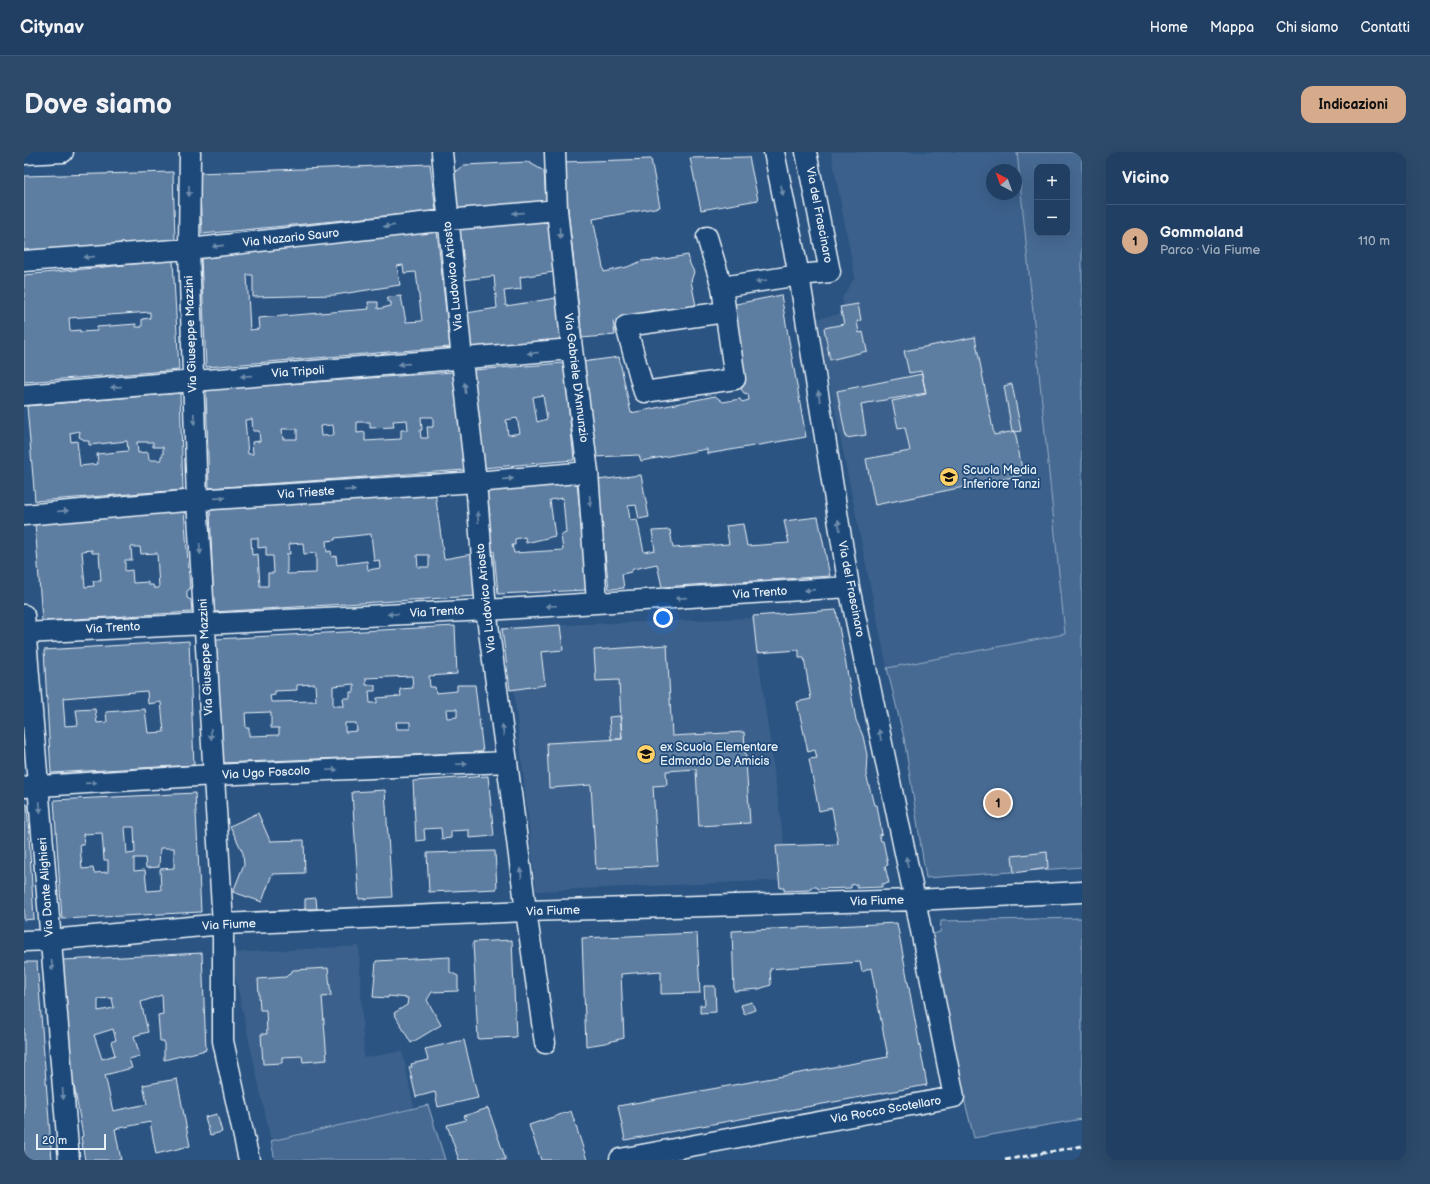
<!DOCTYPE html>
<html lang="it">
<head>
<meta charset="utf-8">
<style>
  body { margin:0; font-family:"Balsamiq Sans",sans-serif; background:#2d4a6b; color:#f1f3f6 }
  .controls { position:absolute; right:12px; top:12px; display:grid; overflow:hidden; border-radius:8px; box-shadow:0 4px 16px #0002 }
  .controls button { width:36px; height:36px; display:grid; place-items:center; padding:0; border:0; border-bottom:1px solid #3d5877; background:#203f62; color:#f1f3f6; font:20px sans-serif }
  .compass { position:absolute; left:962px; top:12px; width:36px; height:36px; border-radius:50%; background:#203f62; box-shadow:0 4px 16px #0002; rotate:319deg }
  .scale { position:absolute; left:12px; bottom:10px; width:70px; box-sizing:border-box; padding-left:4px; border:2px solid #e8f1f8; border-top:0; font-size:11px; line-height:14px; white-space:nowrap; color:#e8f1f8; -webkit-text-stroke:3px #1f4a7a; paint-order:stroke }
  .you { position:absolute; left:639px; top:466px; width:14px; height:14px; margin:-10px; border:3px solid #fff; border-radius:50%; background:#1a73e8; box-shadow:0 0 0 6px #1a73e833 }
  .badge { display:grid; place-items:center; width:26px; height:26px; border-radius:50%; background:#d6ab8b; color:#111; font-size:13px; font-weight:700 }
  .pin { position:absolute; translate:-50% -50%; border:2px solid #fff; box-shadow:0 1px 4px #0006 }
  .list { margin:0; padding:0; list-style:none }
  h2 { display:flex; justify-content:space-between; align-items:center; height:52px; margin:0; padding:0 16px; font-size:17px }
  h2 small { font-size:13px; font-weight:400; color:#a2afbe }
  .list li { display:grid; grid-template-columns:26px 1fr auto; gap:12px; align-items:center; box-sizing:border-box; height:72px; padding:0 16px; border-top:1px solid #3d5877 }
  .list b { display:block; font-size:15px; white-space:nowrap }
  .list p { margin:0; font-size:13px; white-space:nowrap; color:#a2afbe }
  .list em { font-size:13px; font-style:normal; color:#a2afbe }
  .map { position:relative; flex:none; width:1058px; height:1008px; overflow:hidden; border-radius:12px }
  header { display:flex; align-items:center; gap:24px; box-sizing:border-box; height:56px; padding:0 20px; background:#203f62; border-bottom:1px solid #3d5877 }
  header strong { font-size:19px }
  nav { display:flex; gap:22px; margin-inline-start:auto; font-size:14px }
  .intro { display:flex; align-items:center; justify-content:space-between; box-sizing:border-box; height:96px; padding:0 24px }
  h1 { margin:0; font-size:28px }
  .button { padding:10px 18px; border-radius:12px; background:#d6ab8b; color:#111; font-size:14px; font-weight:700 }
  main { display:flex; gap:24px; padding:0 24px }
  aside { flex:1; background:#203f62; border-radius:12px; box-shadow:0 4px 16px #0002 }
  .map>svg:first-child { display:block }
  .built { fill:#3a608b; fill-rule:evenodd }
  .green { fill:#476b93; stroke:#98aec6; fill-rule:evenodd }
  .building { fill:#5d7da1; stroke:#e8f1f8; fill-rule:evenodd }
  .lines { fill:none; stroke-linecap:round; stroke-linejoin:round }
  .minor-casing { stroke:#e8f1f8; stroke-width:23 }
  .minor { stroke:#1f4a7a; stroke-width:20 }
  .rail { stroke:#e8f1f8; stroke-width:3; stroke-dasharray:6 3; stroke-linecap:butt }
  .oneway { fill:#6f8dac }
  .labels { text-anchor:middle; dominant-baseline:central; stroke-width:3.5; stroke-linejoin:round; paint-order:stroke }
  .street-label { font-size:12px; fill:#e8f1f8; stroke:#1f4a7a }
  .poi-label { font-size:12px; fill:#e8f1f8; stroke:#1f4a7a; text-anchor:start }
</style>
</head>
<body>
<header>
<strong>Citynav</strong>
<nav><a>Home</a><a>Mappa</a><a>Chi siamo</a><a>Contatti</a></nav>
</header>
<div class="intro"><h1>Dove siamo</h1><a class="button">Indicazioni</a></div>
<main>
<div class="map">
<svg width="1058" height="1008" viewBox="0 0 1058 1008">
  <rect width="100%" height="100%" fill="#2b5482"/>
  <filter id="ink" filterUnits="userSpaceOnUse"><feTurbulence type="fractalNoise" baseFrequency=".025" numOctaves="2"/><feDisplacementMap in="SourceGraphic" scale="8" xChannelSelector="R" yChannelSelector="G"/><feConvolveMatrix kernelMatrix="1 2 1 2 8 2 1 2 1" color-interpolation-filters="sRGB"/></filter>
  <g filter="url(#ink)">
    <path class="built" d="M807,0H993L1041,482L863,516L792,167L821,161L818,146L831,125ZM968,18H992V42H968Z
      M729,466L765,728L512,739L483,475Z
      M335,794L340,906L378,899L390,955L247,989L206,801Z"/>
    <path class="green" d="M993,0H1058V715L902,726L880,586L863,516L1041,482ZM1013,15H1043V81H1013Z
      M1058,766V967L950,986L899,785L916,780L917,769Z
      M404,953L421,1008H251L247,989Z"/>
    <path class="building" d="M725,5L734,48L677,58L666,6Z
      M627,7L636,55L569,67L580,120L603,115L618,109L641,107L664,103L666,112L670,120L667,129L672,154L631,161L630,158L622,160L621,163L592,168L589,169L591,183L558,186L539,10Z
      M504,10L520,19L522,49L431,58L428,22L440,13Z
      M406,12L412,59L178,82L175,21Z
      M149,20L151,88L0,102V24Z
      M524,68L530,120L496,125L497,137L480,139L482,154L532,146L537,188L447,195L443,161L473,156L470,124L439,128L435,77Z
      M413,79L426,195L182,215L177,105ZM379,113L380,121L392,120L398,169L382,170L377,144L363,145L364,150H367V154L354,157V150H344L345,157L234,166L235,177L226,178L223,123H229V145L311,143L376,133L373,114Z
      M149,108L155,218L0,230V123ZM126,160V166L118,167V175H112V172L73,175V179L56,180V178L46,179L45,166Z
      M757,143L782,285L683,302V297L617,309L615,303L571,305L558,210L595,205L607,261L691,244L699,250L716,247L718,250L725,248L724,242L720,241L717,237L702,154Z
      M834,152L837,168L833,169L835,181L839,180L843,199L806,208L800,176L820,172L816,155Z
      M951,185L970,283L991,279L999,323L851,353L842,307L886,299L881,275L874,276L868,249L902,242L897,219L885,221L880,199Z
      M540,211L550,308L459,316L450,218ZM519,243L523,267L513,270L509,245ZM493,266L496,281L484,283L482,268Z
      M429,220L441,318L185,336L182,238ZM397,265H409V275H403L404,286H397L396,278H398ZM228,267L229,279H235L236,289L228,290L229,302H224L221,268ZM383,268L384,278H377V287L341,289V280L333,281V270H346V276L370,275L369,269ZM309,273L310,283L297,284L296,274ZM258,277H273V287H259Z
      M898,222L902,241L837,252L842,283L822,286L813,239Z
      M988,232L997,279L991,280V279H988L980,234Z
      M156,241L159,338L11,349L3,254ZM56,279L55,285L62,289H65V293L103,289L104,299L73,302L74,312L56,314L53,289L47,290L46,281ZM113,290H129V295H139V303L137,304V308H125L124,300L114,301Z
      M617,323L625,365L615,367L612,353L604,354L606,368L613,367L620,400L631,398L628,379L646,378L649,396L705,392L702,374L719,372L723,394L765,391L760,369L794,365L806,424L638,435L633,412L609,417L607,420L598,422L600,436L585,437L573,328Z
      M553,330L563,438L474,442L470,399L461,400L459,364L466,363L462,336ZM539,346L542,381L537,383L539,398L490,401L488,393H491V387L501,385L502,391L531,384L526,348Z
      M411,340L420,407L448,402L452,444L190,460L186,358ZM347,382L350,409L355,408L356,416L344,418L343,409L313,413L312,404L308,405L307,399L303,400L302,389L311,388V386ZM227,386H234V396L242,395V404H249L250,421H244V434H236L234,402L228,403ZM279,391L280,402L292,401V421L263,422V402H266L265,392ZM393,403H405V415H394Z
      M160,358L166,437L163,439V446L167,448L168,460L18,469L11,371ZM107,395H116L117,402L133,401L135,436H130L129,433H124V430L109,431L108,418L101,419V408H108ZM68,398V401H75L77,429H69L70,434L61,435L58,399Z
      M812,458L832,568L839,584L843,603L842,622L850,653H853L858,682L855,683L857,689H859L864,713L861,714L865,731L858,732V735L833,736V732L827,733V736L794,737L793,735H787L786,738L760,739V736H756L752,694L814,692L808,656L795,659L785,607L793,606L791,598L784,600L773,550L787,547L780,506H775V498L733,501L729,464Z
      M536,473L539,498L517,500L521,533L486,538L478,477Z
      M431,474L433,522L405,524L406,535H411L412,541L433,539V533H451L459,600L197,611L192,487ZM388,524L389,536L376,537L377,544L353,546V551H346L345,539H351V533H342V526ZM291,532L292,549L247,550L246,544L251,543V539L273,538V533ZM330,532V540H326V546H319L320,554H309V534ZM422,557H433V565L423,566ZM247,560V576H255V583L225,584V576H222L221,561ZM372,570H386V577H373ZM321,571H332L333,579L321,580Z
      M165,489L170,613L27,621L20,498ZM123,539L124,552L137,550L140,580L124,581L121,557L82,560L83,570L73,571L71,557L52,558L54,573L41,574L39,546Z
      M643,493L648,584L720,580L726,671L675,674L672,617L642,619L643,633L629,634L634,714L572,717L567,633L525,636L523,591L598,587L595,528L572,529L570,498Z
      M596,564L598,587H587L585,565Z
      M464,624L470,684L445,686V678L427,679V686L418,687L417,676L400,677L401,688L392,689L389,629Z
      M361,638L368,745L335,747L328,640Z
      M171,641L177,760L38,767L30,648ZM101,675H110L111,701L103,702ZM78,681L80,708H84V720L70,721L69,716L58,717L56,693H60L59,682ZM136,696H150V716L136,717L137,738L123,739L121,718L110,719V706H121L122,716L135,715Z
      M0,652H3L10,767L0,768Z
      M234,661L246,689L280,688L281,721L248,722L238,750L209,740L220,712L219,701L206,674Z
      M471,699L473,737L405,740L403,701Z
      M1023,700L1024,716L990,721L988,704Z
      M292,746L293,757H281V747Z
      M873,771L903,933L601,988L594,954L864,905L847,816L838,820L836,810L746,817L747,833L735,837L710,839L708,779Z
      M673,781L676,841L637,842V819L597,822L600,886L581,891L562,894L558,786Z
      M488,788L492,885L454,887L449,790Z
      M178,801L182,898L140,908V889H136L134,863L139,862L138,843L117,850L124,880L110,884L116,904L105,907L108,916L81,923L89,959L123,952L119,933L153,927L166,994L132,1002L126,970L91,977L97,1008H61L57,985L59,984L50,933H46L45,912L47,911L46,907L39,808ZM88,846L90,856L74,859V847ZM89,877L92,888L87,890L91,903L78,907L70,883Z
      M426,805V820L434,824V839L408,840L403,848L417,873L387,891L370,861L383,853L384,846L364,844V846L349,845L352,809Z
      M0,810H13L28,1008H0Z
      M304,816L307,844L298,845L303,908L279,910L278,904L258,905V911L239,912L237,882H243L242,858H236L234,827L262,825L269,818Z
      M680,834H691L692,860L676,861V853H681Z
      M728,850L731,858L720,862L717,853Z
      M440,888L454,946L414,955L411,940L392,945L385,915H388L387,912L404,908L401,897Z
      M464,956L482,1008H435L423,973L442,968L440,964Z
      M547,959L563,1008H517L505,973Z
      M193,962L198,980L186,983L181,965Z"/>
    <g class="lines">
      <g class="minor-casing">
        <path id="minor" d="M166,0L165,97L173,348L199,772V889L225,1008
          M418,0L438,208L452,330L462,458L483,610L502,759L521,891
          M531,0L533,58L548,197L564,320L573,451
          M750,0L775,123L806,120L782,0
          M0,2L39,0
          M683,85L698,135L711,227L620,240L602,174L701,160
          M0,109L165,97L424,68L533,58
          M0,243C183,227 365,214 548,197
          M0,363L173,348L452,330L564,320
          M0,463L45,1008
          M0,481L462,458L825,435
          M0,635L189,623L483,610
          M0,789L26,788L199,772L502,759L891,748L1058,740
          M596,1007L930,945L891,748L825,435L775,123L698,135"/>
      </g>
      <use href="#minor" class="minor"/>
      <path class="rail" d="M981,1008L1058,994"/>
    </g>
    <defs><path id="oneway-solid" d="M-6-.8H1V-3.2L6.5 0L1 3.2V.8H-6Z"/></defs>
    <g class="oneway">
      <use href="#oneway-solid" transform="translate(758 38) rotate(78)"/>
      <use href="#oneway-solid" transform="translate(165 39) rotate(90)"/>
      <use href="#oneway-solid" transform="translate(494 61) rotate(175)"/>
      <use href="#oneway-solid" transform="translate(365 74) rotate(174)"/>
      <use href="#oneway-solid" transform="translate(536 81) rotate(84)"/>
      <use href="#oneway-solid" transform="translate(194 94) rotate(174)"/>
      <use href="#oneway-solid" transform="translate(65 105) rotate(176)"/>
      <use href="#oneway-solid" transform="translate(737 129) rotate(172)"/>
      <use href="#oneway-solid" transform="translate(509 201) rotate(175)"/>
      <use href="#oneway-solid" transform="translate(380 212) rotate(176)"/>
      <use href="#oneway-solid" transform="translate(222 224) rotate(176)"/>
      <use href="#oneway-solid" transform="translate(92 235) rotate(175)"/>
      <use href="#oneway-solid" transform="translate(441 236) rotate(-97)"/>
      <use href="#oneway-solid" transform="translate(795 244) rotate(-99)"/>
      <use href="#oneway-solid" transform="translate(170 267) rotate(88)"/>
      <use href="#oneway-solid" transform="translate(484 327) rotate(-5)"/>
      <use href="#oneway-solid" transform="translate(326 338) rotate(-4)"/>
      <use href="#oneway-solid" transform="translate(196 346) rotate(-4)"/>
      <use href="#oneway-solid" transform="translate(566 349) rotate(86)"/>
      <use href="#oneway-solid" transform="translate(39 359) rotate(-5)"/>
      <use href="#oneway-solid" transform="translate(454 365) rotate(-94)"/>
      <use href="#oneway-solid" transform="translate(815 373) rotate(-99)"/>
      <use href="#oneway-solid" transform="translate(176 397) rotate(86)"/>
      <use href="#oneway-solid" transform="translate(786 438) rotate(176)"/>
      <use href="#oneway-solid" transform="translate(657 446) rotate(176)"/>
      <use href="#oneway-solid" transform="translate(527 454) rotate(177)"/>
      <use href="#oneway-solid" transform="translate(369 462) rotate(177)"/>
      <use href="#oneway-solid" transform="translate(479 578) rotate(-98)"/>
      <use href="#oneway-solid" transform="translate(187 582) rotate(87)"/>
      <use href="#oneway-solid" transform="translate(856 583) rotate(-102)"/>
      <use href="#oneway-solid" transform="translate(438 612) rotate(-3)"/>
      <use href="#oneway-solid" transform="translate(308 618) rotate(-3)"/>
      <use href="#oneway-solid" transform="translate(67 631) rotate(-4)"/>
      <use href="#oneway-solid" transform="translate(16 655) rotate(86)"/>
      <use href="#oneway-solid" transform="translate(883 710) rotate(-102)"/>
      <use href="#oneway-solid" transform="translate(497 721) rotate(-97)"/>
      <use href="#oneway-solid" transform="translate(28 813) rotate(85)"/>
      <use href="#oneway-solid" transform="translate(39 942) rotate(85)"/>
    </g>
  </g>
  <defs>
    <g id="school-disc" transform="scale(1)"><circle r="9.5" fill="#ffd166" stroke="#1f4a7a"/><path d="M0-5L7-2L0 1L-7-2ZM-4 1L0 2.5L4 1V4Q0 6-4 4Z" fill="#111"/></g>
  </defs>
  <g fill-rule="evenodd">
    <use href="#school-disc" x="925" y="325"/>
    <use href="#school-disc" x="622" y="602"/>
  </g>
  <g class="labels">
    <g class="street-label">
      <text transform="translate(795 63) rotate(79)">Via del Frascinaro</text>
      <text transform="translate(267 86) rotate(-6)">Via Nazario Sauro</text>
      <text transform="translate(429 124) rotate(-96)">Via Ludovico Ariosto</text>
      <text transform="translate(167 182) rotate(-92)">Via Giuseppe Mazzini</text>
      <text transform="translate(274 220) rotate(-4)">Via Tripoli</text>
      <text transform="translate(552 226) rotate(83)">Via Gabriele D'Annunzio</text>
      <text transform="translate(282 341) rotate(-4)">Via Trieste</text>
      <text transform="translate(827 437) rotate(79)">Via del Frascinaro</text>
      <text transform="translate(736 441) rotate(-4)">Via Trento</text>
      <text transform="translate(462 446) rotate(-96)">Via Ludovico Ariosto</text>
      <text transform="translate(413 460) rotate(-3)">Via Trento</text>
      <text transform="translate(89 476) rotate(-3)">Via Trento</text>
      <text transform="translate(182 505) rotate(-93)">Via Giuseppe Mazzini</text>
      <text transform="translate(242 621) rotate(-3)">Via Ugo Foscolo</text>
      <text transform="translate(22 735) rotate(-94)">Via Dante Alighieri</text>
      <text transform="translate(853 749) rotate(-2)">Via Fiume</text>
      <text transform="translate(529 759) rotate(-2)">Via Fiume</text>
      <text transform="translate(205 773) rotate(-3)">Via Fiume</text>
      <text transform="translate(862 958) rotate(-10)">Via Rocco Scotellaro</text>
    </g>
    <g class="poi-label">
      <text x="939" y="318">Scuola Media<tspan x="939" dy="14">Inferiore Tanzi</tspan></text>
      <text x="636" y="595">ex Scuola Elementare<tspan x="636" dy="14">Edmondo De Amicis</tspan></text>
    </g>
  </g>
</svg>
<div class="controls">
<button>+</button>
<button>−</button>
</div>
<svg class="compass" viewBox="-18 -18 36 36"><path d="M0-13l5 13h-10z" fill="#e53935"/><path d="M0 13l5-13h-10z" fill="#a2afbe"/></svg>
<div class="scale">20 m</div>
<div class="you"></div>
<div class="pin badge" style="left:974px;top:651px">1</div>
</div>
<aside>
<h2>Vicino<small></small></h2>
<ul class="list">
<li><span class="badge">1</span><div><b>Gommoland</b><p>Parco · Via Fiume</p></div><em>110 m</em></li>
</ul>
</aside>
</main>
</body>
</html>
